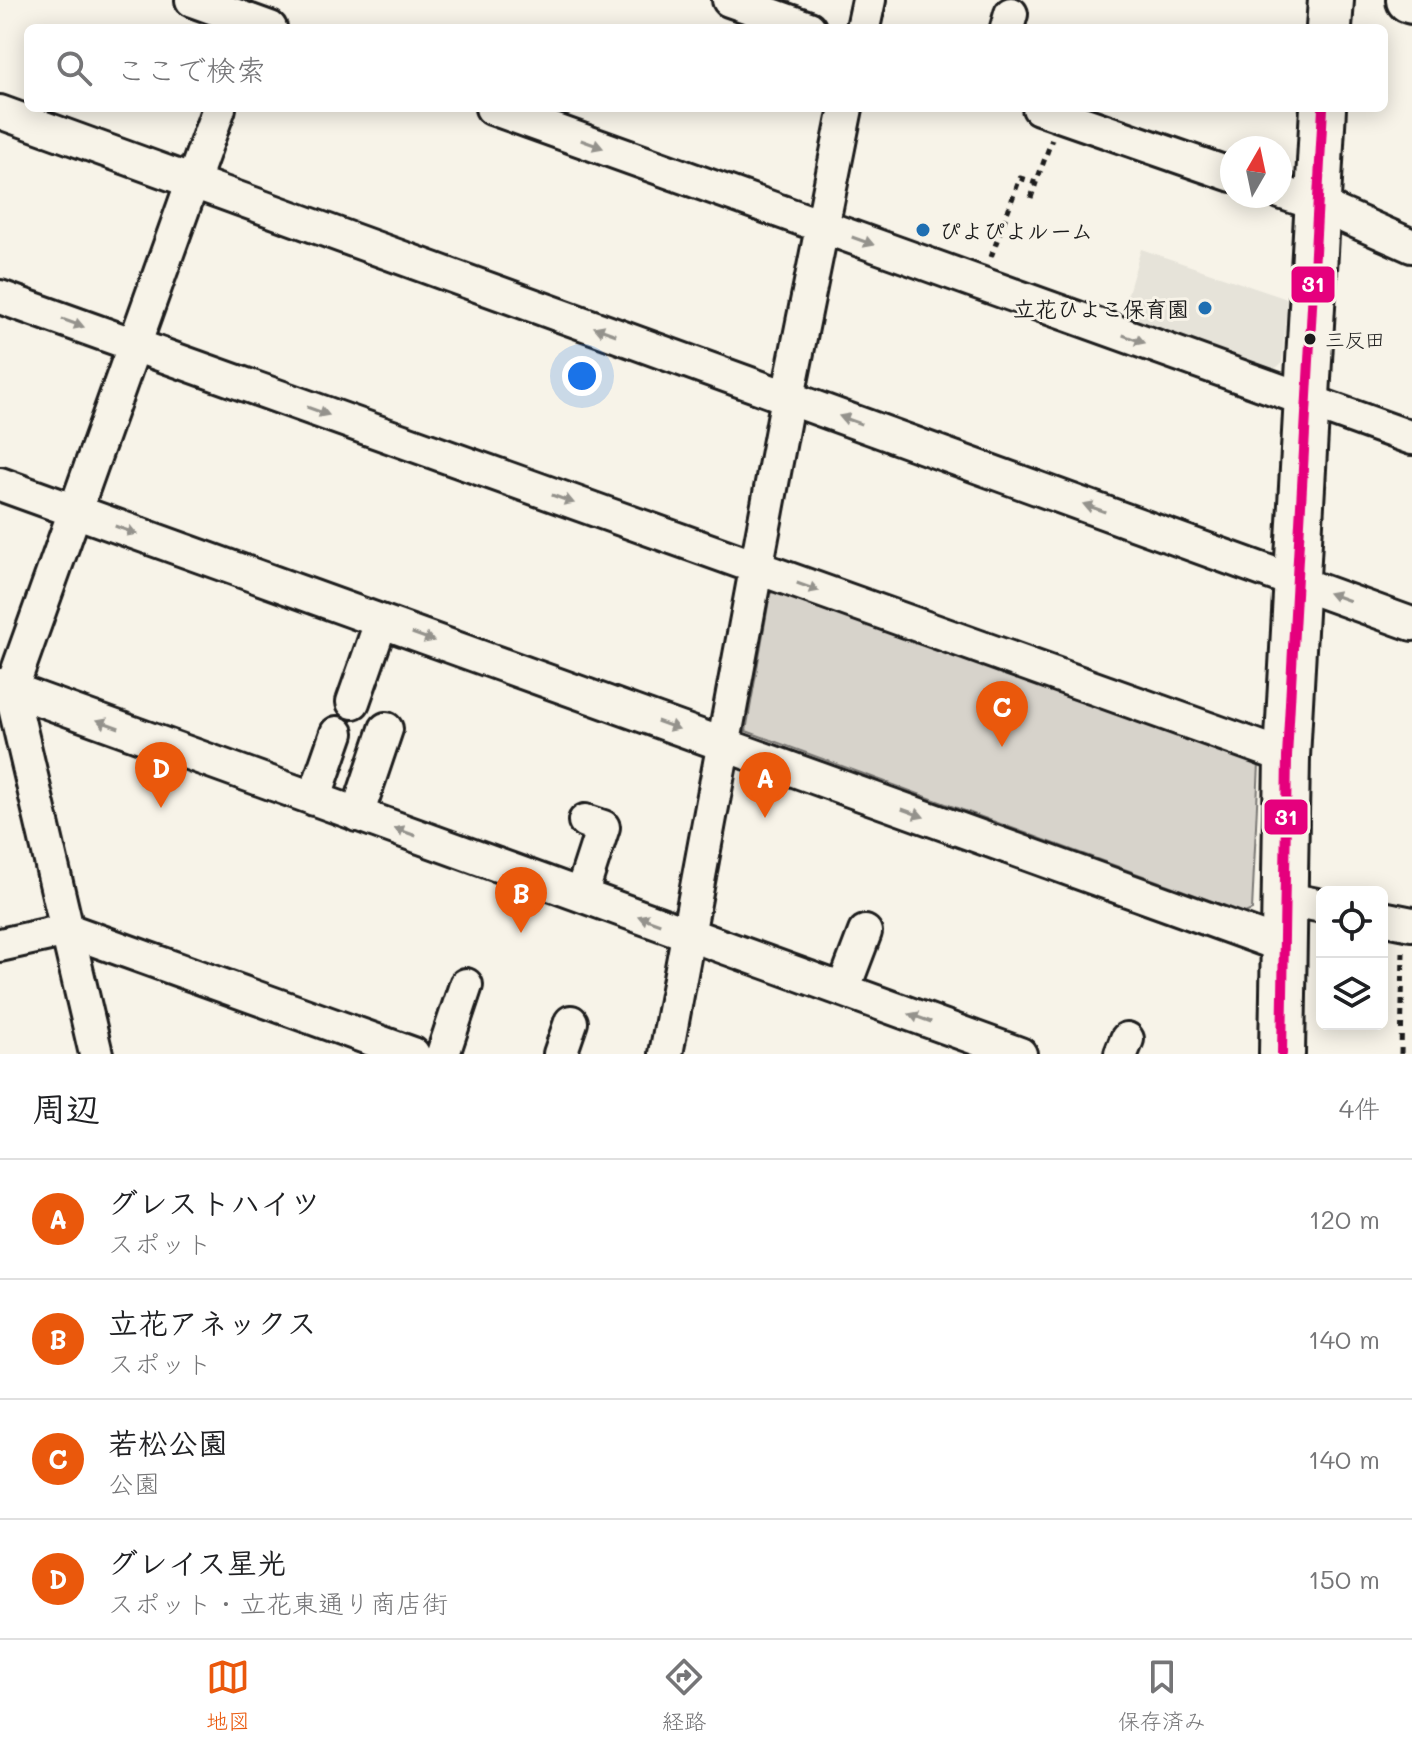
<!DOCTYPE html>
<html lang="ja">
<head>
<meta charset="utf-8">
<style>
  body { margin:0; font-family:Mali,"Klee One",sans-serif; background:#f6f6f6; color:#202124 }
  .controls { position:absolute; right:24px; bottom:24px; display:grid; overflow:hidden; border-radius:12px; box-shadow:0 4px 20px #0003 }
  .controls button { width:72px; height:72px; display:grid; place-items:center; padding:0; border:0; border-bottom:2px solid #e0e0e0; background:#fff; color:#202124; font:40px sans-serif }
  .compass { position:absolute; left:1220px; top:136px; width:72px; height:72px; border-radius:50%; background:#fff; box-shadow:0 4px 20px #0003; rotate:9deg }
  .you { position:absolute; left:582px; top:376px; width:28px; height:28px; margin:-20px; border:6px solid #fff; border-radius:50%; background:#1a73e8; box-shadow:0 0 0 12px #1a73e833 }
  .badge { display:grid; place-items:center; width:52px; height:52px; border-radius:50%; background:#ea580c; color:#fff; font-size:26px; font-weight:700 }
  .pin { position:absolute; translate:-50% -66px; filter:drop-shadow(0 2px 4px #0008) }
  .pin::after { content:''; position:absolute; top:42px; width:28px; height:24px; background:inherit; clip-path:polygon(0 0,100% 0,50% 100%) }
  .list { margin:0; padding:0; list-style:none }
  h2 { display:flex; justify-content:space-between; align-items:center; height:104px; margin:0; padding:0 32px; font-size:34px }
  h2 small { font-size:26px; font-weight:400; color:#757577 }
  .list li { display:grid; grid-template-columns:52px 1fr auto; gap:24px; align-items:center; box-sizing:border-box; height:120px; padding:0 32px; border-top:2px solid #e0e0e0 }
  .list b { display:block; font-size:30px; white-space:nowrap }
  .list p { margin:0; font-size:26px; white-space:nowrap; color:#757577 }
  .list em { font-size:26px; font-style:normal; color:#757577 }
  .icon { flex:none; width:44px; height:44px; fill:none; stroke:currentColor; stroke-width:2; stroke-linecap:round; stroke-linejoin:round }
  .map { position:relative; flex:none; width:1412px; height:1054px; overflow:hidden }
  .search { position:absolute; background:#fff; box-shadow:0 4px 20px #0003; left:24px; right:24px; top:24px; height:88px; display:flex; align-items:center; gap:20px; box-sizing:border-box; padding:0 28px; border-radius:12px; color:#757577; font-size:30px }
  .sheet { height:584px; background:#fff }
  nav { display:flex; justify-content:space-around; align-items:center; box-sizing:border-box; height:112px; border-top:2px solid #e0e0e0; background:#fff; font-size:22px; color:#757577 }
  nav a { display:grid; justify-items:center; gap:4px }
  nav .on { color:#ea580c }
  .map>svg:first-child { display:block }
  .built { fill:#e6e3d9 }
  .green { fill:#d7d3cb; stroke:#7a7874; stroke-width:2 }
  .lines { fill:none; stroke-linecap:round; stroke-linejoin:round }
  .street-casing { stroke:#1c1c1c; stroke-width:38 }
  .secondary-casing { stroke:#1c1c1c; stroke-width:50 }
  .path { stroke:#1c1c1c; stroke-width:5; stroke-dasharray:6 6; stroke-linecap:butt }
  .street { stroke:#f7f3e8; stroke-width:32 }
  .secondary { stroke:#f7f3e8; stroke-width:44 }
  .bus-1-casing { stroke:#f7f3e8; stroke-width:16 }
  .bus-1 { stroke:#e5007d; stroke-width:10 }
  .oneway { fill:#94928c }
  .poi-dot { fill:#1f6fb2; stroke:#f7f3e8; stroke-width:3 }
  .bus-dot { fill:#1c1c1c; stroke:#f7f3e8; stroke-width:3 }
  .labels { text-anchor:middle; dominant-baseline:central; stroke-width:6; stroke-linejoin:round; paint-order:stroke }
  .bus-label { font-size:20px; fill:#1c1c1c; stroke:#f7f3e8; text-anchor:start }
  .poi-label { font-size:22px; font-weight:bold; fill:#1c1c1c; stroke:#f7f3e8; text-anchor:start }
  .line-badge { stroke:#f7f3e8; stroke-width:3 }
  .badge-label { font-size:22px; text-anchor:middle; font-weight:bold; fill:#fff }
</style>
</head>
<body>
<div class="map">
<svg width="1412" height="1054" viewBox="0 0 1412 1054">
  <rect width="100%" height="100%" fill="#f7f3e8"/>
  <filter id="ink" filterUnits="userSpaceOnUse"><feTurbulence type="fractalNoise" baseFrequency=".0125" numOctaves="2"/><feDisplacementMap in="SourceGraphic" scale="16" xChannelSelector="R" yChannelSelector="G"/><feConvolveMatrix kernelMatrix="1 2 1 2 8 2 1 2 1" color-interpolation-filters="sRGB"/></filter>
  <g filter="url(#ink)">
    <path class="built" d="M1141,249L1287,299L1282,363L1271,372L1121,317Z"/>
    <path class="green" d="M779,587L1259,763L1252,910L1245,913L746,731L770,594Z"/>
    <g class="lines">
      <g class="street-casing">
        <path id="street" d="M192,0L270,28
          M729,0L809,28
          M863,28L869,0
          M1007,28L1011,14
          M492,108L1412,438
          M1039,108L1232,175
          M0,112L1412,624
          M1280,192L1319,205L1412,246
          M0,297L1287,757
          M0,484L1283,946
          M0,685L1020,1054
          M353,702L381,622
          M314,799L337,733
          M357,815L386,729
          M581,895L603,827L585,821
          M1283,898L1322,906
          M1382,918L1412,924
          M0,945L68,930L413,1054
          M843,990L865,932
          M96,1054L11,690L219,108
          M443,1054L466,985
          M560,1054L571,1022
          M666,1054L788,397L846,108
          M1121,1054L1127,1039"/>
      </g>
      <g class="secondary-casing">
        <path id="secondary" d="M1409,0L1412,1
          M1329,28L1331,0
          M1282,1054L1287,757L1323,108"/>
      </g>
      <path class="path" d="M1031,198L1036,183
        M991,257L1020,178L1036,183L1052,139
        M1401,1054L1403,951"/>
      <use href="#street" class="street"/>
      <use href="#secondary" class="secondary"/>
      <g class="bus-1-casing">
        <path id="bus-1" d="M1282,1054L1287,757L1323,108"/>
      </g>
      <use href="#bus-1" class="bus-1"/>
    </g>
    <defs><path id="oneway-solid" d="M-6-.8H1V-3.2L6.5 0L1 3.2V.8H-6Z" transform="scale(2)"/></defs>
    <g class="oneway">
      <use href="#oneway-solid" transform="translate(592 144) rotate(20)"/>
      <use href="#oneway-solid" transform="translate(863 241) rotate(20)"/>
      <use href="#oneway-solid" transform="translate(73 323) rotate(20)"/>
      <use href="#oneway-solid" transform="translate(605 331) rotate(-160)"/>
      <use href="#oneway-solid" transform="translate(1134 339) rotate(19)"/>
      <use href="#oneway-solid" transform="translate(318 411) rotate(20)"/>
      <use href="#oneway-solid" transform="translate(850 420) rotate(-160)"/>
      <use href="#oneway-solid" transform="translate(563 499) rotate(20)"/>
      <use href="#oneway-solid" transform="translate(1094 508) rotate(-160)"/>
      <use href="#oneway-solid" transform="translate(126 530) rotate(20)"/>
      <use href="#oneway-solid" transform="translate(808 587) rotate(20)"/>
      <use href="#oneway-solid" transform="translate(1339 597) rotate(-160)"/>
      <use href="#oneway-solid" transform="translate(423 637) rotate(20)"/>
      <use href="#oneway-solid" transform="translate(108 724) rotate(-160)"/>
      <use href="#oneway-solid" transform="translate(668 725) rotate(20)"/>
      <use href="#oneway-solid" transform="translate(913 813) rotate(20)"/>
      <use href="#oneway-solid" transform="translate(405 832) rotate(-160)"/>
      <use href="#oneway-solid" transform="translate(649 920) rotate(-160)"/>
      <use href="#oneway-solid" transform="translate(920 1018) rotate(-160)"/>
    </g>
  </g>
  <g class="poi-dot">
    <circle cx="923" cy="230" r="8"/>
    <circle cx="1205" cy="308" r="8"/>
  </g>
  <circle class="bus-dot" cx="1310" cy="339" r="7"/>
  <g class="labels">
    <g class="bus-label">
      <text x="1325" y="339">三反田</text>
    </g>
    <g class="poi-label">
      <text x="939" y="230">ぴよぴよルーム</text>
      <text x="1189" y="308" text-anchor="end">立花ひよこ保育園</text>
    </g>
  </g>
  <g class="line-badge">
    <rect x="1290" y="265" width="46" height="39" rx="8" fill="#e5007d"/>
    <rect x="1263" y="798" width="46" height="38" rx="8" fill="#e5007d"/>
  </g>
  <g class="badge-label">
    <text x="1313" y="292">31</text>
    <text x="1286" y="825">31</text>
  </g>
</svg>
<div class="controls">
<button><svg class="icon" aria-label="locate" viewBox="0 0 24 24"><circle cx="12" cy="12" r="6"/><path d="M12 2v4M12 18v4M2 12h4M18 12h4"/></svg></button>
<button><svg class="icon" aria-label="layers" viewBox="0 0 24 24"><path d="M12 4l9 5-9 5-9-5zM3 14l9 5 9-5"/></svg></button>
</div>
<svg class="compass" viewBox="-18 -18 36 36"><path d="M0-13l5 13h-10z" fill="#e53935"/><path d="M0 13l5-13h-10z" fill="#757577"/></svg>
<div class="you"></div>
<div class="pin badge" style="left:765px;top:818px">A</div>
<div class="pin badge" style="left:521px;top:933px">B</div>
<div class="pin badge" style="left:1002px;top:747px">C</div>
<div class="pin badge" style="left:161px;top:808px">D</div>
<div class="search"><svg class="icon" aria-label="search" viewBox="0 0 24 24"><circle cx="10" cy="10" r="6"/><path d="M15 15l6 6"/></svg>ここで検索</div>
</div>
<section class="sheet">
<h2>周辺<small>4件</small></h2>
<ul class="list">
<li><span class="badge">A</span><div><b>グレストハイツ</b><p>スポット</p></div><em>120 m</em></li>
<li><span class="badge">B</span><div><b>立花アネックス</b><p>スポット</p></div><em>140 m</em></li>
<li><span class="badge">C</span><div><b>若松公園</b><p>公園</p></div><em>140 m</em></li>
<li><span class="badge">D</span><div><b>グレイス星光</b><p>スポット · 立花東通り商店街</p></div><em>150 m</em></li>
</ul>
</section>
<nav>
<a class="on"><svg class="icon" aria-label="map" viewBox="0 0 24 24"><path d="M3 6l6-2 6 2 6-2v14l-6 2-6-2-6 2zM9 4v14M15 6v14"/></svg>地図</a>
<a><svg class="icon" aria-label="directions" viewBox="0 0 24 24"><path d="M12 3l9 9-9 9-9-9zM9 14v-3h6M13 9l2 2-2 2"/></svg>経路</a>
<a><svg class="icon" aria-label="saved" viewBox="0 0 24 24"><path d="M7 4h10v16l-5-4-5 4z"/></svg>保存済み</a>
</nav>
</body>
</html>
